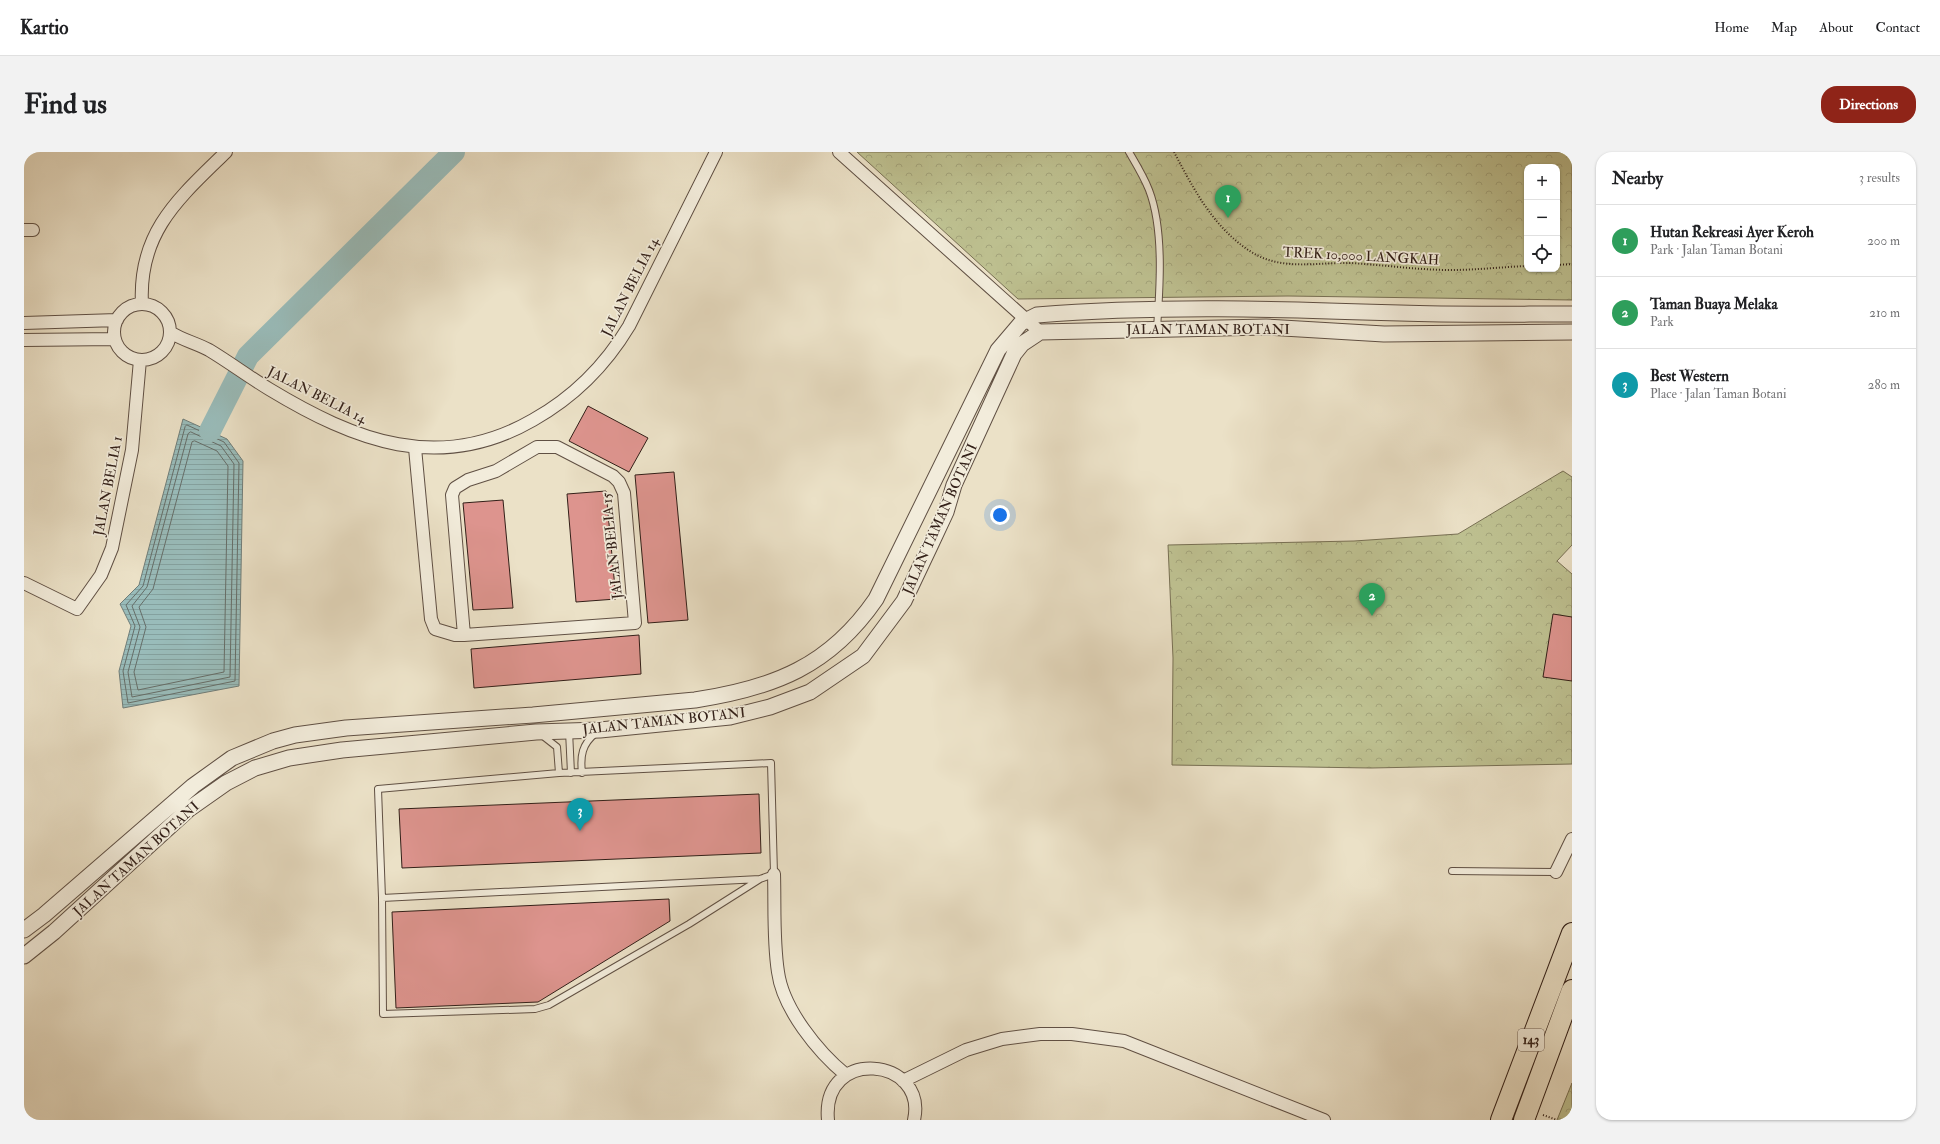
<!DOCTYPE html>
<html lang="en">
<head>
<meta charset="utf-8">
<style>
  body { margin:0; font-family:"IM FELL Double Pica",serif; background:#f2f2f2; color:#202124 }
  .controls { position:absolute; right:12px; top:12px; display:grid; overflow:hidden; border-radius:8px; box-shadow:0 1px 3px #0004 }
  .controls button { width:36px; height:36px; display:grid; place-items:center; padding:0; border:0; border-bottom:1px solid #e0e0e0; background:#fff; color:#202124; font:20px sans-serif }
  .you { position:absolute; left:976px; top:363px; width:14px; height:14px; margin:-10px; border:3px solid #fff; border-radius:50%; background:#1a73e8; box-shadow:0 0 0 6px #1a73e833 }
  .badge { display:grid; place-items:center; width:26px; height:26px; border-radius:50%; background:#8f2418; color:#fff; font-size:13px; font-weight:700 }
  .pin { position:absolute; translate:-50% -33px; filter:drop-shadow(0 1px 2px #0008) }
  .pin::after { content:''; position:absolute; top:21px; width:14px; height:12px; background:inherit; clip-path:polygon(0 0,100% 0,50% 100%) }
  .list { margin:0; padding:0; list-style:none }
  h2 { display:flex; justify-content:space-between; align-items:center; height:52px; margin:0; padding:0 16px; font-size:17px }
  h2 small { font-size:13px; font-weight:400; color:#757577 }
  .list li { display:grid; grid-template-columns:26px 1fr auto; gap:12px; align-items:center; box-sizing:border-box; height:72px; padding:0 16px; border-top:1px solid #e0e0e0 }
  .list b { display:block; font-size:15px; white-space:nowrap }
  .list p { margin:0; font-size:13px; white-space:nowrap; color:#757577 }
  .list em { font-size:13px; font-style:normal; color:#757577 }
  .icon { flex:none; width:22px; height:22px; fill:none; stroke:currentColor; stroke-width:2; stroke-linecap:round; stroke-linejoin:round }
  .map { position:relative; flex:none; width:1548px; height:968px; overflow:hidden; border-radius:16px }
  header { display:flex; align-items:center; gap:24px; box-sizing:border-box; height:56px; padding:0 20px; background:#fff; border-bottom:1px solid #e0e0e0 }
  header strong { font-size:19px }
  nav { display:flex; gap:22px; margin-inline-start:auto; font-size:14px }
  .intro { display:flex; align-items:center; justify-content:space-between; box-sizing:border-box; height:96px; padding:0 24px }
  h1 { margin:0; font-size:28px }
  .button { padding:10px 18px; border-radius:16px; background:#8f2418; color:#fff; font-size:14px; font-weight:700 }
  main { display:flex; gap:24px; padding:0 24px }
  aside { flex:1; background:#fff; border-radius:16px; box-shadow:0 1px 3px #0004 }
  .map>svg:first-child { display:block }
  .park { fill:url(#park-crowns); stroke:#787054; fill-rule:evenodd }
  .water { fill:url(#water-rules); stroke:#707d79 }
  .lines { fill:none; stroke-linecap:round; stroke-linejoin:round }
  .shore { stroke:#666e69; stroke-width:1 }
  .river { stroke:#99bcba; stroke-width:22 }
  .building { fill:#dd948e; stroke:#321f18 }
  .service-casing { stroke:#605044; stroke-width:8 }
  .minor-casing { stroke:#605044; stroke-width:14 }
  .tertiary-casing { stroke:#605044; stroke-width:17 }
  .trunk-casing { stroke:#321f18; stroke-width:22 }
  .path { stroke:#321f18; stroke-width:2; stroke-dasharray:1 2; stroke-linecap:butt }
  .service { stroke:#f2ecdb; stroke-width:6 }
  .minor { stroke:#f2ecdb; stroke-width:12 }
  .tertiary { stroke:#f2ecdb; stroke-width:15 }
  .trunk { stroke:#ebe1c7; stroke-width:20 }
  .labels { text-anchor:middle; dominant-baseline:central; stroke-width:3.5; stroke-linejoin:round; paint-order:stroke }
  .shield { fill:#f2ecdb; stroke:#6c5c52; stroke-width:1 }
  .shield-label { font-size:13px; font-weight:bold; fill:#321f18 }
  .street-label { font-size:14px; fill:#321f18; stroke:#f2ecdb }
</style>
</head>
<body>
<header>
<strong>Kartio</strong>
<nav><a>Home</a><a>Map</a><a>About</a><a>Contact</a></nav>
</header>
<div class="intro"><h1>Find us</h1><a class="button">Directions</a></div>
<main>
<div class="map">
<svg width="1548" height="968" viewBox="0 0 1548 968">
  <defs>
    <pattern id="park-crowns" width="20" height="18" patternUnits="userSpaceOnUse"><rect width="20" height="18" fill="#bec191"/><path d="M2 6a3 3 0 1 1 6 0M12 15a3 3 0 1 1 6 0" fill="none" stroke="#a4a57c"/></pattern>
    <pattern id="water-rules" width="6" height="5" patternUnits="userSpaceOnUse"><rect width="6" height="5" fill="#99bcba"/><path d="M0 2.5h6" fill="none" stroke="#84a19f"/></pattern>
  </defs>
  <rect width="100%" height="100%" fill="#ebe1c7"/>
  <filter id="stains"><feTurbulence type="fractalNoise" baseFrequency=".005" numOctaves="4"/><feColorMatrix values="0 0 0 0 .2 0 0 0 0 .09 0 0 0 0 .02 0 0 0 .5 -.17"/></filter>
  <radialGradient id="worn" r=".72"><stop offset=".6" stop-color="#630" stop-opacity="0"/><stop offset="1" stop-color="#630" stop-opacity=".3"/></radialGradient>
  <path class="park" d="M833,0H1548V148L1264,144L994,147ZM1503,15H1533V117H1503Z
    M1539,319L1548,325V393L1533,409L1548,422V612L1347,616L1148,613L1149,506L1144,393L1330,389L1434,382Z
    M1548,931V968H1533Z"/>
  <path class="water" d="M159,267L203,287L219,309L215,534L99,556L95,519L107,474L96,452L115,433Z"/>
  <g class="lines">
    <path class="shore" d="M163,273L200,290L215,311L211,529L104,551L99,519L111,474L102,453L119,434L161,275Z
      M167,280L197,294L210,312L206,525L108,545L104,520L116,475L108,454L123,435L164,282Z
      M171,289L193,299L204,314L200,520L114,538L110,520L122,475L115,455L129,437L168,290Z"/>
    <path class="river" d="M186,279L224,204L430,0"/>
  </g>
  <path class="building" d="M564,254L624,286L605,320L545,289Z
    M650,320L664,468L624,471L611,323Z
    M582,339L592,447L552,450L543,342Z
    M479,348L489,456L449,458L439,351Z
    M1529,462L1548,465V529L1519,525Z
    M615,483L617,522L450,536L447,497Z
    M735,642L737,701L378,716L375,657Z
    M645,747L646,769L514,850L372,856L368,760Z"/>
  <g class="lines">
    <g class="service-casing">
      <path id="service" d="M1105,0C1112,12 1120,25 1125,38C1140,77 1136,135 1133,176
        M545,579L547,621
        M519,584L533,595L535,621
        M747,611L750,722L736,727L358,746L354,637L535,621Z
        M558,621C556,604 558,592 572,581
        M1428,719L1532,720
        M358,746L359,862L511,857L525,853L665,772L736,727"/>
    </g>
    <g class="minor-casing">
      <path id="minor" d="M815,0L1016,180
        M0,78H9
        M118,152C114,80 155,46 202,0
        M90 180a28 28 0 1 1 56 0a28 28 0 1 1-56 0Z
        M0,171L93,168
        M146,180C158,188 172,191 185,198C205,210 225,225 245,237C331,289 415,322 509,268C550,245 581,214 605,174L692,0
        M0,188L91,187
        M391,296L407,467L411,477L431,483H440L611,471L600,341L595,330L589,324L533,295H513L472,319L444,328L431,336L428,343L440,483
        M0,431L53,457L77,423L88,396L108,298L116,208
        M1532,720L1548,687
        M750,722C751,754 749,788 754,820C759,857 794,900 822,923
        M879,929L942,898L978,887L1016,882H1048L1100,889L1300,968
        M804,968C797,894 904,905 890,968"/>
    </g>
    <g class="tertiary-casing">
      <path id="tertiary" d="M0,778L20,763L169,634L208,606L249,589L271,583L322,576L509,563L671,548C750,536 806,514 852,447L974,198L997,171L1013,163C1134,153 1255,157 1376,161C1433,163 1491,162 1548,162
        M0,804L30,780L165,657L202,631L231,616L265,606L318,598L512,580L576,578L706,565L746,555L786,540L839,504L880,449L907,392L922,360L930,333L990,202L998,192L1016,180L1242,175L1360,182L1548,180"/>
    </g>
    <g class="trunk-casing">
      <path id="trunk" d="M1477,968L1548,781
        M1500,968L1548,838"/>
    </g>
    <path class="path" d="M1150,0C1170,38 1191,78 1229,101C1259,119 1295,110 1327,111C1361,113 1394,118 1427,118C1452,118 1478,115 1503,114
      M1533,113L1548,112
      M1519,963L1533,968"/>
    <use href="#service" class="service"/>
    <use href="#minor" class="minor"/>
    <use href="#tertiary" class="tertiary"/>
    <use href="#trunk" class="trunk"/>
  </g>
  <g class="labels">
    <rect class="shield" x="1494" y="877" width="26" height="22" rx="3"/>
    <g class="shield-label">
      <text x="1507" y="888">143</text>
    </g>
    <g class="street-label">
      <text transform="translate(1337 104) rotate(3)">TREK 10,000 LANGKAH</text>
      <text transform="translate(606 135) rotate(-63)">JALAN BELIA 14</text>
      <text x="1184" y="177">JALAN TAMAN BOTANI</text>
      <text transform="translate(293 243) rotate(27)">JALAN BELIA 14</text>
      <text transform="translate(84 334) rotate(-79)">JALAN BELIA 1</text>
      <text transform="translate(916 367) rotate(-66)">JALAN TAMAN BOTANI</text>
      <text transform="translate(588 394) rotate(-96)">JALAN BELIA 15</text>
      <text transform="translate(640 569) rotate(-6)">JALAN TAMAN BOTANI</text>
      <text transform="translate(112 707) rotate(-42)">JALAN TAMAN BOTANI</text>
    </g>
  </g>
  <rect width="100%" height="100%" filter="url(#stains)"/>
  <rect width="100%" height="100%" fill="url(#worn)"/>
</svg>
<div class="controls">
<button>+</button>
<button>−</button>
<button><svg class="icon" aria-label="locate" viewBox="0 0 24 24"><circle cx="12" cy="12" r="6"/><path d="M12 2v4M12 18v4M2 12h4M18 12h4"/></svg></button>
</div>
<div class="you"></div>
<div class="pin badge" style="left:1204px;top:66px;background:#2e9e5b">1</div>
<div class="pin badge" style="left:1348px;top:464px;background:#2e9e5b">2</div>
<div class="pin badge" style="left:556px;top:679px;background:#0f9aa8">3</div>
</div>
<aside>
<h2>Nearby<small>3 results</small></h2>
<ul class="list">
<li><span class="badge" style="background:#2e9e5b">1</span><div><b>Hutan Rekreasi Ayer Keroh</b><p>Park · Jalan Taman Botani</p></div><em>200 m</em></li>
<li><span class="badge" style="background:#2e9e5b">2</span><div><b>Taman Buaya Melaka</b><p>Park</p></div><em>210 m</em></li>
<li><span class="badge" style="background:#0f9aa8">3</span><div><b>Best Western</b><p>Place · Jalan Taman Botani</p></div><em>280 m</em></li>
</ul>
</aside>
</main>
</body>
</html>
